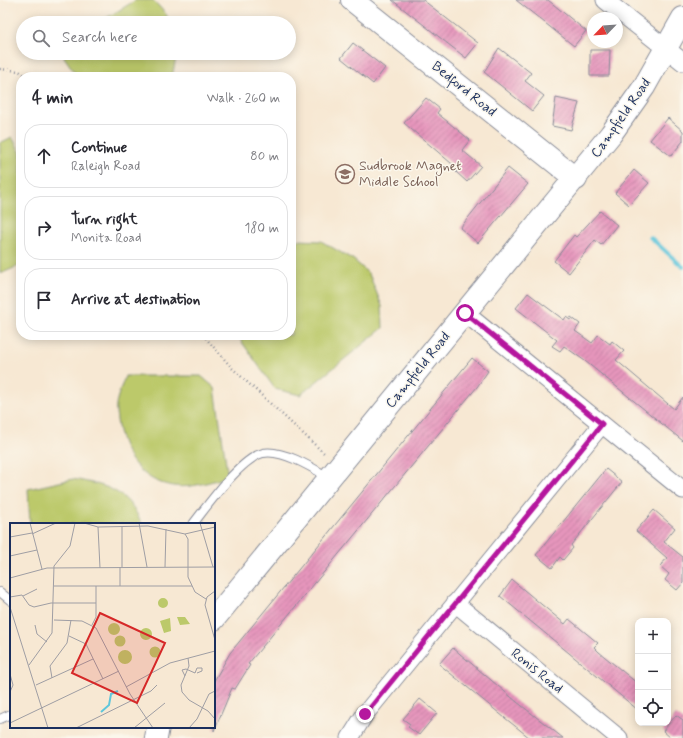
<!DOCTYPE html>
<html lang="en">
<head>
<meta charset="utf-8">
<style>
  body { margin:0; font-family:Mynerve,sans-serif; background:#f7f7f7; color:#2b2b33 }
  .controls { position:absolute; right:12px; bottom:12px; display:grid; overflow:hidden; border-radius:8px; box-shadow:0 2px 10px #0003 }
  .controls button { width:36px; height:36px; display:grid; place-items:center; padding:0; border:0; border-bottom:1px solid #e1e1e2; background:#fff; color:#2b2b33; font:20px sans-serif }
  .compass { position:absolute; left:587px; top:12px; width:36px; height:36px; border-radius:50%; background:#fff; box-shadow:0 2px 10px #0003; rotate:245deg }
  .stop { position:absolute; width:12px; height:12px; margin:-9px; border:3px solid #b5179e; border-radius:50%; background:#fff }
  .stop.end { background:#b5179e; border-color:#fff; box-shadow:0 1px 4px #0008 }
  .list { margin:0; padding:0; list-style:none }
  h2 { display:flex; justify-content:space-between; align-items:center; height:52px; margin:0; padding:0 16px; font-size:17px }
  h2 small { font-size:13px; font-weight:400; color:#7c7c81 }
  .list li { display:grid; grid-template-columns:26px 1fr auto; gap:12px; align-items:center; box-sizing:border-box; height:64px; margin:0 8px 8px; padding:0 8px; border:1px solid #e1e1e2; border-radius:16px }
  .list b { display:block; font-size:15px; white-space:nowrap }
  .list p { margin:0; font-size:13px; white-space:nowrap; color:#7c7c81 }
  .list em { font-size:13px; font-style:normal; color:#7c7c81 }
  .icon { flex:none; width:22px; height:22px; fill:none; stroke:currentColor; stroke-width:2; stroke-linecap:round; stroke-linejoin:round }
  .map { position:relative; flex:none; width:683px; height:738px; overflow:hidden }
  .search { position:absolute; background:#fff; box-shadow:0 2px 10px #0003; left:16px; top:16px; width:280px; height:44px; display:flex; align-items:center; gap:10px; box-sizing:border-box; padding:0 14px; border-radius:22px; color:#7c7c81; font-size:15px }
  .panel { position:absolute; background:#fff; box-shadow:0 2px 10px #0003; left:16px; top:72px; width:280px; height:268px; border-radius:16px }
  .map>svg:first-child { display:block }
  .pitch { fill:#bcc96a; stroke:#6c7c64 }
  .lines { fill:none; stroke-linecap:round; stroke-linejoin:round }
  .stream { stroke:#5fc6db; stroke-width:4 }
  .building { fill:url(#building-hatch) }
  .lane-casing { stroke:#898c98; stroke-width:10 }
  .street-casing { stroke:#898c98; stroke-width:19 }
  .secondary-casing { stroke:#898c98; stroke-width:24 }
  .path { stroke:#898c98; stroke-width:2.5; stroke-dasharray:1 3; stroke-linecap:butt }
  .lane { stroke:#fff; stroke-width:8 }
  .street { stroke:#fff; stroke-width:17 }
  .secondary { stroke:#fff; stroke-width:22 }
  .route { stroke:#b5179e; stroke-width:5 }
  .labels { text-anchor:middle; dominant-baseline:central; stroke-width:3; stroke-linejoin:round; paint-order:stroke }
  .street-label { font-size:14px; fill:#1b2f5e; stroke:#fbf7ec }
  .education-label { font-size:14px; fill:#785e54; stroke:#fbf7ec; text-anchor:start }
  .inset-river { fill:none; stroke:#5fc6db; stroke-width:2 }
  .inset-road { fill:none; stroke:#9f9ea4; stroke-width:1 }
  .view { fill:#d62828; fill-opacity:0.15; stroke:#d62828; stroke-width:2 }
  .inset-edge { fill:none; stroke:#1b2f5e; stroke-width:2 }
</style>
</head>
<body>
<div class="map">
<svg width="683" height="738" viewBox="0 0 683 738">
  <defs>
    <pattern id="building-hatch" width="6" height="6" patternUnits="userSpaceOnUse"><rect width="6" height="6" fill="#e695bc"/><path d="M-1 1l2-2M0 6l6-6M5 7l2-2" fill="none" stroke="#ba7a9c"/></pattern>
  </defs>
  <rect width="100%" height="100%" fill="#fbf7ec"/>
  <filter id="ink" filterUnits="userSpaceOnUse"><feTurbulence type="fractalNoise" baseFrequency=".025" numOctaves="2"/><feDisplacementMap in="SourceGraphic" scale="8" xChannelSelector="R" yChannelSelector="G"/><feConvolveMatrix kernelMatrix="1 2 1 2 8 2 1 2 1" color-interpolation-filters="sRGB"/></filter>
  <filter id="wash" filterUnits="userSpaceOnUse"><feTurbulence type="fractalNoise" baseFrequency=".012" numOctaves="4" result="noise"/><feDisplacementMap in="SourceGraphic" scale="16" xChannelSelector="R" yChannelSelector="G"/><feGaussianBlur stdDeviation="0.9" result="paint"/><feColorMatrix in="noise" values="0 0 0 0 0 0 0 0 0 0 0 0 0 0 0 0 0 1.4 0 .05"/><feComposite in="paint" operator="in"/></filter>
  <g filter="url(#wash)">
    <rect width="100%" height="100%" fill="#f7e8d3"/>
    <path class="pitch" d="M136,0H153L166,14L170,23H98Z
      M65,53H177L172,77H78L64,57Z
      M12,137L21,153V265L0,274V143Z
      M298,240L321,241L354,260L369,274L382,306L383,328L300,395L275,389L237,335H291V242Z
      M125,376H201L215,388L228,477C212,481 191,489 174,486C140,482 121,452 117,420C117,416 115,410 116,405C117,396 122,386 125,376Z
      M73,479C108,486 126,489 142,524H30L28,489Z"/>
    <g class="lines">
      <path class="stream" d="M650,237L683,267"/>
    </g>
    <g id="blocks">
      <path class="building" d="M392,0H423L478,43L466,58Z
        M516,0H548L586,31L574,46Z
        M353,43L385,68L373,84L341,58Z
        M499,48L531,73L525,81L544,96L532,111L484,72Z
        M590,50H610L609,76H590Z
        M426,98L440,109L437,113L470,140L462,150L481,166L467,182L456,172L458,169L404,123Z
        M556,98L579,103L571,130L552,126Z
        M668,118L683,131V141L671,156L650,140Z
        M508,168L528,184L478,243L460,228Z
        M634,170L649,183L629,205L615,193Z
        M600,211L617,225L601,245L595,240L569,273L554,261L574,235L576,237Z
        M528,293L564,320L566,317L570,320L571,317L580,324L575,331L592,343L598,335L610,344L612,341L624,351L616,360L674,409L683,397V441L585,361L564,346L560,351L552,346L557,340L516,308Z
        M472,358L488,371L477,387L248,664L250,665L235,689L232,688L214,731V681L230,653Z
        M606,469L622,482L571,545L573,548L563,560L560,557L552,568L536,555Z
        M654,510L675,528L664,542L683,557V583L677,590L665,580L669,574L660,566L667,558L636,531Z
        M512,580L565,624L569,619L598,643L594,647L599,652L638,684V710L500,596Z
        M453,648L517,702L563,738H530L505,718L439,664Z
        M420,699L437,713L419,735L408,727L410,724L403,719Z
        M676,715L683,720V738H671L663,731Z"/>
    </g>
  </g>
  <g filter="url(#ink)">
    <use href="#blocks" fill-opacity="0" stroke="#898c98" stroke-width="1"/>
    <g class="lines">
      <g class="lane-casing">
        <path id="lane" d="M193,524C208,505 240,459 263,453C282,449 313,468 328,477
          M0,592L11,601
          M0,719L11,714"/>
      </g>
      <g class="street-casing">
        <path id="street" d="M605,0L683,62
          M465,313L683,490
          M455,603L619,738
          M350,738L365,714L602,424"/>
      </g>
      <g class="secondary-casing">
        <path id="secondary" d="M352,0L576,179
          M214,619L611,134L644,87L683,18
          M156,738L158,727"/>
      </g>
      <path class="path" d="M0,69L19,71L28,77
        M203,335L232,368L326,455"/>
      <use href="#lane" class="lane"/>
      <use href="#street" class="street"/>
      <use href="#secondary" class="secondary"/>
    </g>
  </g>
  <g class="lines" filter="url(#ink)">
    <path class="route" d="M365,714L602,424L465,313"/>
  </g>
  <defs>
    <g id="school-ring" transform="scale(1)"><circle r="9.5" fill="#fbf7ec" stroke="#8d6e63" stroke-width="1.5"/><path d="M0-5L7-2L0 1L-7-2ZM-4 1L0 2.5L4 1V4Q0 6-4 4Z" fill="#8d6e63"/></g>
  </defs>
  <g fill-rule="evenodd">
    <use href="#school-ring" x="345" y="174"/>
  </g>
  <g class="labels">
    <g class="street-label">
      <text transform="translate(464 89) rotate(39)">Bedford Road</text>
      <text transform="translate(621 118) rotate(-55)">Campfield Road</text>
      <text transform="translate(418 370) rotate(-51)">Campfield Road</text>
      <text transform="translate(537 671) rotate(39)">Ronis Road</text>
    </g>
    <g class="education-label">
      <text x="359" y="166">Sudbrook Magnet<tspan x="359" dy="16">Middle School</tspan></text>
    </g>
  </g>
  <g transform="translate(10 523)">
    <rect width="205" height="205" fill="#f7e8d3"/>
    <path d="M148 80a5 5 0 1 1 10 0a5 5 0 1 1-10 0ZM167,94H175L180,101L170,102ZM160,95L161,108L154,110L150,98ZM98 106a6 6 0 1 1 12 0a6 6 0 1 1-12 0ZM130 111a6 6 0 1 1 12 0a6 6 0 1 1-12 0ZM104.5 118a5.5 5.5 0 1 1 11 0a5.5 5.5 0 1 1-11 0ZM139.5 129a5.5 5.5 0 1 1 11 0a5.5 5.5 0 1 1-11 0ZM108 134a7 7 0 1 1 14 0a7 7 0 1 1-14 0Z" fill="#bcc96a"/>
    <path class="inset-river" d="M91,189L99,182L101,171L108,168"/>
    <path class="inset-road" d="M20,0L32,46M74,0L88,4L138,3L175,11L205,4M129,0L137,44M190,0L203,44M112,3V44M88,4L90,45M22,11L46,0M175,11L178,16V54L185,69L196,76M0,14L22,10M0,33L27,27M110,44V63M155,44L156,6M0,55L37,45L205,44M44,63H182M205,68L197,74L195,82L205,117M13,73L27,66M0,74L12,72L19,82L24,84L41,80H86M0,84L38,205M44,97L72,98L86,105L120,171L143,205M25,102L27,111L37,119M82,102L86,94V63M59,113L76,121L93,156M178,135L179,143L171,162L172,169L179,177L198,188L205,196M19,142L42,110L44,43L60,23L65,0M0,151L3,162L0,169M175,153L172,147L176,146L185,150L187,145H192V148L187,150M42,155L40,143L57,120L61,97M26,162L83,136M116,164L160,140L205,128M0,200L109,148M66,205L141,168L147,162M124,205L155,180M179,205L187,196L199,171L205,168"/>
    <path class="view" d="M90,90L155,120L127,180L62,150Z"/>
    <rect width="205" height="205" class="inset-edge"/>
  </g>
</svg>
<div class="controls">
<button>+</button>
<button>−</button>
<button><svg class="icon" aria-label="locate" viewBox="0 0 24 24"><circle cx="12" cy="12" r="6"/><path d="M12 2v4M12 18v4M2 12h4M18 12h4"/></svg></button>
</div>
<svg class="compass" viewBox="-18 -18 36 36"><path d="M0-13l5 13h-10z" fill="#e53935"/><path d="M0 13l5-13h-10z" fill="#7c7c81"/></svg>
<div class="stop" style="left:465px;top:313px"></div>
<div class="stop end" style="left:365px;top:714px"></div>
<div class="search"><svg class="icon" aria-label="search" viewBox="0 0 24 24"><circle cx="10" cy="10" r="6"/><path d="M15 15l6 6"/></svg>Search here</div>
<section class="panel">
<h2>4 min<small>Walk · 260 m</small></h2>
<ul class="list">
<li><svg class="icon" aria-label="ahead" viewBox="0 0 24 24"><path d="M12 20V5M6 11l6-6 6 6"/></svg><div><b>Continue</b><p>Raleigh Road</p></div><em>80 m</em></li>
<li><svg class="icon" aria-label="right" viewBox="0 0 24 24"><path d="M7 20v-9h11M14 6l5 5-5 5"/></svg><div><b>Turn right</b><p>Monita Road</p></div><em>180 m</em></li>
<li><svg class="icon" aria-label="arrive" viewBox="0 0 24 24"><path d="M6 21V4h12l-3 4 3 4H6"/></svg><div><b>Arrive at destination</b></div></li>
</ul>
</section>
</div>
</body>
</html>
